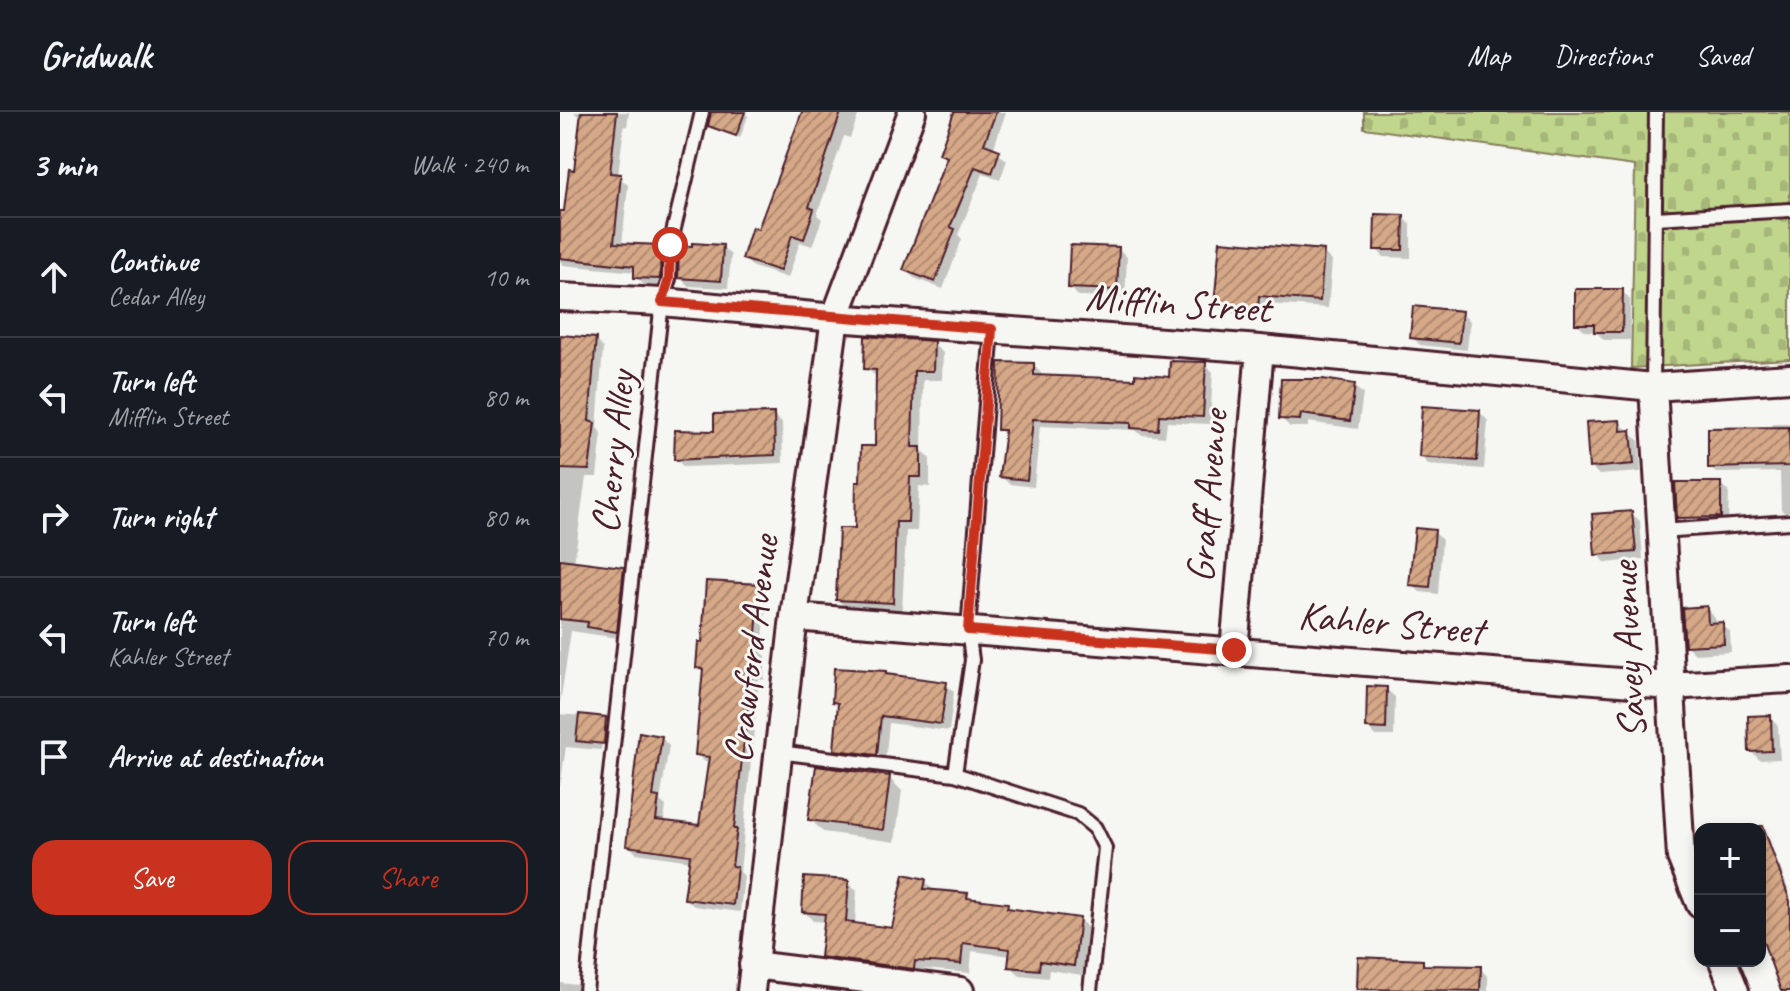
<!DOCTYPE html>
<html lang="en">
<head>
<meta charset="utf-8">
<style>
  body { margin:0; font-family:Caveat,sans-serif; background:#242831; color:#f1f3f6 }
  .controls { position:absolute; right:24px; bottom:24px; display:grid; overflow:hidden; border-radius:16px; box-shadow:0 4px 12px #0003 }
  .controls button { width:72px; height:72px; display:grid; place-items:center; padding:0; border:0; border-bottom:2px solid #363941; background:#171b24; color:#f1f3f6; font:40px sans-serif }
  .stop { position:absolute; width:24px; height:24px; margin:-18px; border:6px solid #c8321e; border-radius:50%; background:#fff }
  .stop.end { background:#c8321e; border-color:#fff; box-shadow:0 2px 8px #0008 }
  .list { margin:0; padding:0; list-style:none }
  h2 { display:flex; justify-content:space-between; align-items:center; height:104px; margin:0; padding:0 32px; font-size:34px }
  h2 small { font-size:26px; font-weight:400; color:#9ea1a6 }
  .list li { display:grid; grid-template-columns:52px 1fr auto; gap:24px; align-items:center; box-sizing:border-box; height:120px; padding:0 32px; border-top:2px solid #363941 }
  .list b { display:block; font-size:30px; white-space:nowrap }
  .list p { margin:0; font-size:26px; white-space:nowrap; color:#9ea1a6 }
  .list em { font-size:26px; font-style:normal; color:#9ea1a6 }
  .actions { display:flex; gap:16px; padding:24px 32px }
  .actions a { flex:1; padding:18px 0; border:2px solid #c8321e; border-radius:24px; text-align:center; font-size:28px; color:#c8321e }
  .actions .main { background:#c8321e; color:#fff }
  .icon { flex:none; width:44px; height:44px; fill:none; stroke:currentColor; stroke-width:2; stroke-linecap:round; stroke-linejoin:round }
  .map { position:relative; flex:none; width:1230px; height:879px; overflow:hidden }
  header { display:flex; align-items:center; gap:48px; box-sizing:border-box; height:112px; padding:0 40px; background:#171b24; border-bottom:2px solid #363941 }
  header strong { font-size:38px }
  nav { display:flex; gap:44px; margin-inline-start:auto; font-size:28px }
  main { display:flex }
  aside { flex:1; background:#171b24 }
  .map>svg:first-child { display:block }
  .cemetery { fill:url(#cemetery-stones); stroke:#857a5c; stroke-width:2 }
  .shadow { fill:#0003 }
  .building { fill:url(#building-hatch); stroke:#4a1f2b; stroke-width:2 }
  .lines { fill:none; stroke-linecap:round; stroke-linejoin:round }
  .service-casing { stroke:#4a1f2b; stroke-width:18 }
  .minor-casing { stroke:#4a1f2b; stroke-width:32 }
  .service { stroke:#f6f6f2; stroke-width:12 }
  .minor { stroke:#f6f6f2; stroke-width:26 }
  .route { stroke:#c8321e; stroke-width:10 }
  .labels { text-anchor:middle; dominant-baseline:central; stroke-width:6; stroke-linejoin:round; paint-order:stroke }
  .street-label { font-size:40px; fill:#4a1f2b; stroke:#f6f6f2 }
</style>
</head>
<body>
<header>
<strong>Gridwalk</strong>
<nav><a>Map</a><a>Directions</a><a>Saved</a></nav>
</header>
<main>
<aside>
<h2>3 min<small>Walk · 240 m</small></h2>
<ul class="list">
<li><svg class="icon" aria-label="ahead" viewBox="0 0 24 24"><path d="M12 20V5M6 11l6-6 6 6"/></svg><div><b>Continue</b><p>Cedar Alley</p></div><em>10 m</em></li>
<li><svg class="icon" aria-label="left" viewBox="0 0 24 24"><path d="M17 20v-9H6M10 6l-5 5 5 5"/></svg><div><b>Turn left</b><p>Mifflin Street</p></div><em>80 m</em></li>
<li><svg class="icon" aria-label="right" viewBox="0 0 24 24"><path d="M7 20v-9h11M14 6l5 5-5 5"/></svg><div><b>Turn right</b></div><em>80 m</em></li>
<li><svg class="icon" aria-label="left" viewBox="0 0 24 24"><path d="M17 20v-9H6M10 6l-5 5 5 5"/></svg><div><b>Turn left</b><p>Kahler Street</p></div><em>70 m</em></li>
<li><svg class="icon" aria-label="arrive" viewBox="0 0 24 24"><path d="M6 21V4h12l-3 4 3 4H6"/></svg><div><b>Arrive at destination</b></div></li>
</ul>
<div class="actions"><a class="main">Save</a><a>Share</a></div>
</aside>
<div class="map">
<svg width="1230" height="879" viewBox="0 0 1230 879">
  <defs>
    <pattern id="cemetery-stones" width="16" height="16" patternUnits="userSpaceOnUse" patternTransform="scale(2)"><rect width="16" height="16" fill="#c0d68c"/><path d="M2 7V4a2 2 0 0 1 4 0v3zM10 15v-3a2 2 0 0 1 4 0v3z" fill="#a6b779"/></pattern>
    <pattern id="building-hatch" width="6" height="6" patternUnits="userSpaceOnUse" patternTransform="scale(2)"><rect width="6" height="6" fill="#d5a887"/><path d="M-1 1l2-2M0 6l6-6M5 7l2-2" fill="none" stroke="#af886f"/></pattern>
  </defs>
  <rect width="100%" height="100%" fill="#f6f6f2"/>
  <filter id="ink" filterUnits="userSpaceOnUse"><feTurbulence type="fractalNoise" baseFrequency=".0125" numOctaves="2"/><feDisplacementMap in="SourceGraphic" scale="16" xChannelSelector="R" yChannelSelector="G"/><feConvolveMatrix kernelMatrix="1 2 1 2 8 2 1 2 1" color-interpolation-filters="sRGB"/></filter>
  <g filter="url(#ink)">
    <path class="cemetery" d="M804,0H1230V247L1071,256L1075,54L804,16Z"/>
    <path class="shadow" d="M14,0H69L67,15L64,14L58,64L68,73L62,133L100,135L109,143L107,174L84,173L76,165V160L3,153L0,149V112L6,101L16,60L22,8Z
      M158,0H184L188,4L180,26L152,14Z
      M241,0H296L298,4L290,26L284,24L257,103L262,107L252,134L240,130L228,166L193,155L184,147L199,120L242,6Z
      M401,0H446L433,38L447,48L440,68L423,62L398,123L402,127L383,177L354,166L345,158L388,49L381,42Z
      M843,105L851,113V146L824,145L816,137Z
      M162,135L171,143L168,176L128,174L120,165Z
      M559,137L567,145L565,186L518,184L510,175Z
      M763,140L772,149L768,196L707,192L706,205L664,200L656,192Z
      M1062,179L1070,188V228H1044L1036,220L1025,219L1017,211Z
      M901,201L910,209L907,238L860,233L852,225Z
      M0,225L35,228L43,236L37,316L42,321L37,365H26L14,451L63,457L71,465L64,527L11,519L0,592Z
      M373,231L383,241L382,268H363L362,338L370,347V375L359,374L357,419H346L342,500L288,497L278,488L297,418L302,372L317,336L318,266L306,256Z
      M645,252L653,260L650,312L607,310L605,325L581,323L576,318L480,314L474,375L449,372L441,364L446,324L439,317L473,253L481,261V265L577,269L611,267Z
      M794,274L803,282L798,317L748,310V315H730L721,306Z
      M920,300L928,309L924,357L869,353L861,345Z
      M213,303L222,311L223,351L124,355L116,347L156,321Z
      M1059,310L1079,329L1081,360L1039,363L1031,355Z
      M1212,311H1230V404L1221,398L1220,360L1156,361L1150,355L1212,317Z
      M1161,372L1169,380L1168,413H1127L1119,405Z
      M1071,401L1080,409L1083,447L1046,451L1037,442Z
      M874,420L882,428L878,482L860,480L851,472Z
      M199,474L207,482L202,541L206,544L204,568L199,567L180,760L184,764L180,800L134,794L126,787L131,749L76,741L68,733L102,626L109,634L100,689L106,694L104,710L141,715L150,651L145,650L137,643L145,562L139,556Z
      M1146,496L1155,505V512H1162L1170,520L1171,540L1135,542L1127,534Z
      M326,561L329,564L386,572L394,580L389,619L329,611L325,651L284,646L276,637L280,595L274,589Z
      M826,577L835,585L834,624H816L808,615Z
      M0,602L45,606L54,615L52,639L45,638L48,611H44L41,638L6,635L0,676Z
      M1210,605L1218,614L1220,647L1200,648L1191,640Z
      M329,666L342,679L335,730L263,720L250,707Z
      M1211,746L1220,755L1230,783V865L1200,814V750Z
      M365,768L374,780L407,783L412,789L447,793L453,799L520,808L529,817L522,863L489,858L488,866L460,863L450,854L451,844L412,839L410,861L364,857L363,865L271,854L262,845L266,810L253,809L244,799L288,770L297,779L295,813L334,818Z
      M862,850L867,855L920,856L928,865V879H802L799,877Z
      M0,871L17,873L21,879H0Z"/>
    <path class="building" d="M21,0H57L50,61L61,62L54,131L101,133L100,167L74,166V154L0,146V99H4L9,57L14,58Z
      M151,0H185L176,24L148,14Z
      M242,0H281L249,95L254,97L244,127L232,123L220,159L182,147L192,115L198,117Z
      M394,0H436L424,32L440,38L432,61L415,55L390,115L395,117L375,170L343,158L387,45L379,42Z
      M815,102L844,103L843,138H814Z
      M660,129L764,138L760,189L699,184L698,197L654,193Z
      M132,131L163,133L161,169L118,166L119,134H132Z
      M510,133L559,135L557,178L508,176Z
      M1015,177H1063L1062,220H1034V212H1015Z
      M853,194L902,199L899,231L850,226Z
      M0,223L36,226L29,309L35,311L29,358L0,357Z
      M305,224L374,229L373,259H354L352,335H361V365H350L348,410H336L333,491L276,488L279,416H295L296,370H300L301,334H315L316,258L304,257Z
      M610,249L646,250L643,305L599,303L598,318L571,316V311L473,307L467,368L439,365L445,318H437L439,250L474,251V263L575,267V262L609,265Z
      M721,267H763L795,272L790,309L741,302L740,308L719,307Z
      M862,294L920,298L917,349L859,345Z
      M214,301L215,343L114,348L115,318L154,319V302Z
      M1060,308L1061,319L1071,318L1074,352L1029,356L1026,310Z
      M1229,315L1230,354L1148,356V316Z
      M1115,370H1161V405L1117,406Z
      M1072,399L1076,440L1035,443L1032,402Z
      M855,416L875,418L870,475L849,473Z
      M0,447L64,455L57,520L27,515L28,510L0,507Z
      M146,469L200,472L195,534L199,535L197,561L192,560L174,717H177L172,754L177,755L173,793L124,787L130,743L66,734L79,620L102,624L93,684L99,685L96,708L139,713L149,645L135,643L143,557L136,556L138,530H142Z
      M1147,494L1148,511L1163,510L1164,532L1125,534L1122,496Z
      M274,556L326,559V562L387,570L381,612L321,604L317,643L274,638L278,591L272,590Z
      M807,574L827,575L826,617L806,616Z
      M19,602L46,605L44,632L16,629Z
      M1211,603L1212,639L1189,640L1188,604Z
      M256,654L330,664L323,718L248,708Z
      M1200,714H1203L1230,789V879H1221L1200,821Z
      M344,762L366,767L364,777L408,781L407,786L448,791L447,796L520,806L514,854L480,849L479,858L448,855L450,837L403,831L401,852L355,849L354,857L260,845L265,802L242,800L244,765L289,768L286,810L332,816Z
      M798,845L863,848V853L921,854L920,879L797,877Z"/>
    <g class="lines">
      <g class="service-casing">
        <path id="service" d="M1096,106L1230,98
          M1093,275L1096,0
          M1101,419L1230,410
          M218,640L395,662L518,702L535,716L545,736L530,879
          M395,662L412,548L408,518L432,217
          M26,879L102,190L109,167L110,133L142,0"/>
      </g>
      <g class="minor-casing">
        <path id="minor" d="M0,185L102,190L275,206L700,237L1093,275L1230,266
          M1093,275L1121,745L1140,792
          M234,505L1110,574L1230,567
          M674,538L700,237
          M1163,849L1175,879
          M193,853L400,879
          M191,879L234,505L275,206L352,0"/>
      </g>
      <use href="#service" class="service"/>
      <use href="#minor" class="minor"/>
    </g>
  </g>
  <g class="lines" filter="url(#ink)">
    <path class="route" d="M110,133L109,167L102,190L432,217L408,518L674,538"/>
  </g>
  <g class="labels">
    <g class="street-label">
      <text transform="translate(618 191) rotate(4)">Mifflin Street</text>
      <text transform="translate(53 340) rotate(-84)">Cherry Alley</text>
      <text transform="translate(647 384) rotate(-85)">Graff Avenue</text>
      <text transform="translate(831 511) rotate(5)">Kahler Street</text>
      <text transform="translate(191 537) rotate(-83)">Crawford Avenue</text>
      <text transform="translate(1068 538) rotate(-93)">Savey Avenue</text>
    </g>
  </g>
</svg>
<div class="controls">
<button>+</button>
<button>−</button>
</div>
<div class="stop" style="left:110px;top:133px"></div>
<div class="stop end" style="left:674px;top:538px"></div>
</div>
</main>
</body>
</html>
